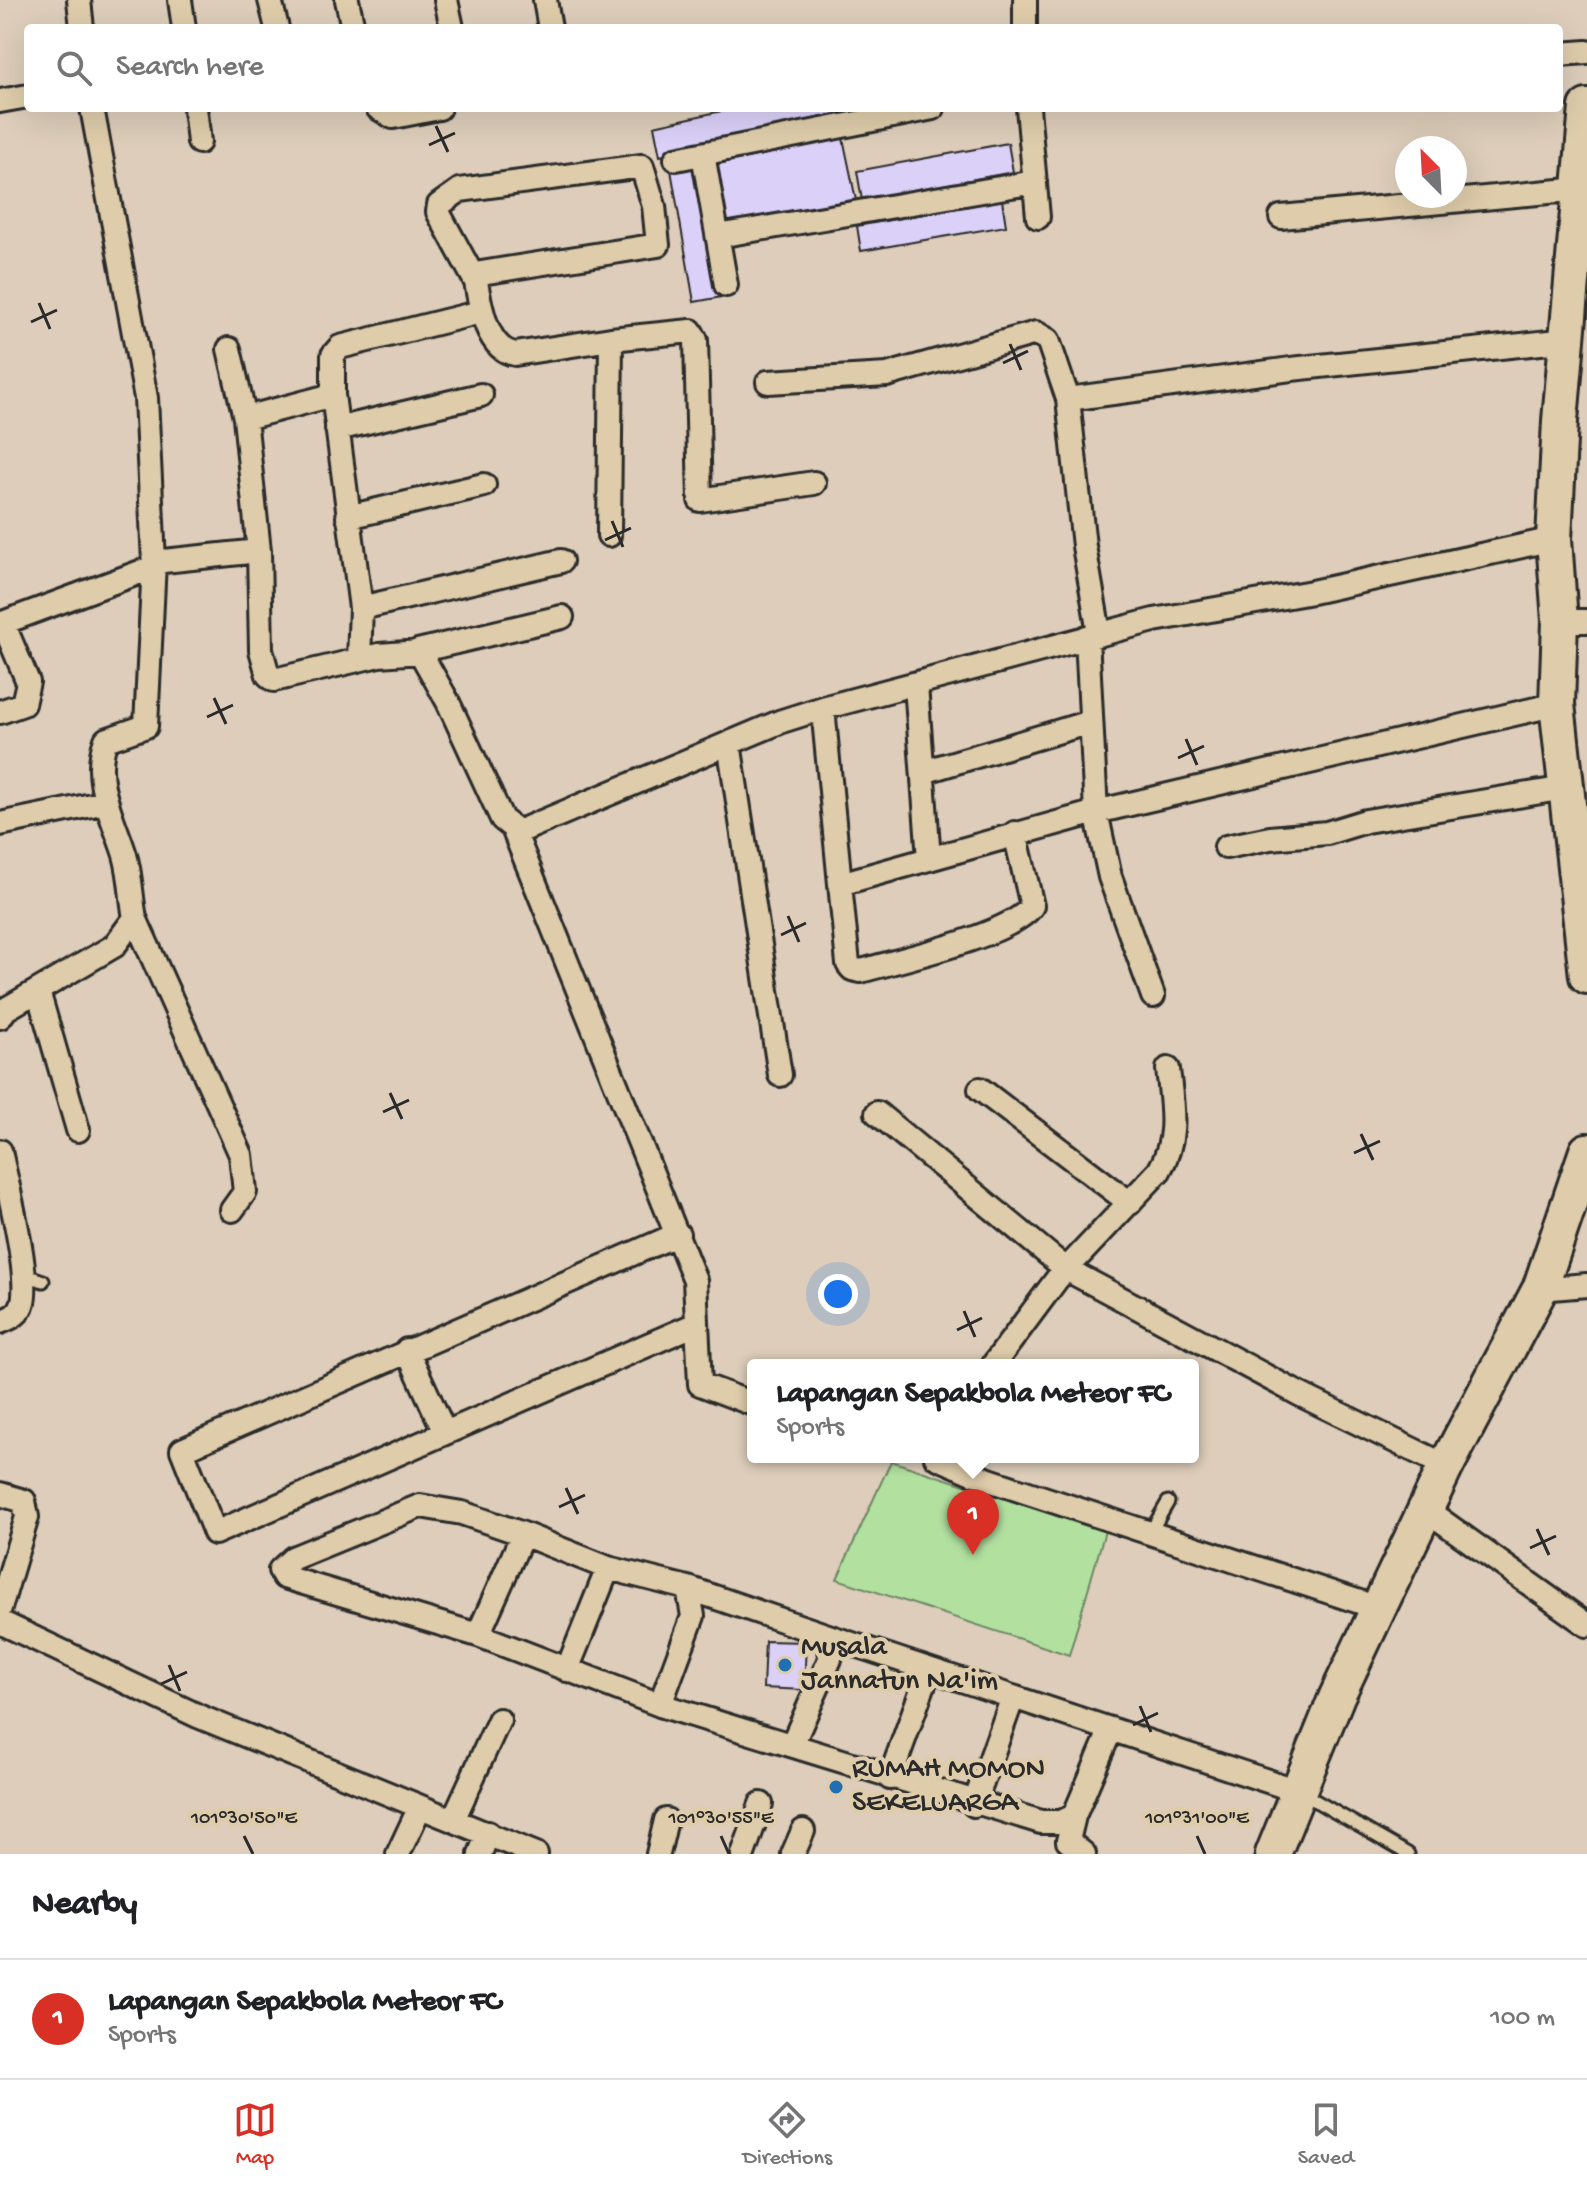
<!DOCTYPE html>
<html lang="en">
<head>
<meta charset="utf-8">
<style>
  body { margin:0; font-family:"Gochi Hand",sans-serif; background:#f2f2f2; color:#202124 }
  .compass { position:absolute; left:1395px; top:136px; width:72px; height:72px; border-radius:50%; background:#fff; box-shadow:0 8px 32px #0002; rotate:336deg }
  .you { position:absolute; left:838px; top:1294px; width:28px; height:28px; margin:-20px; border:6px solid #fff; border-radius:50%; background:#1a73e8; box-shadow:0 0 0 12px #1a73e833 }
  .badge { display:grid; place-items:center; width:52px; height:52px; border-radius:50%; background:#d93025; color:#fff; font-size:26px; font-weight:700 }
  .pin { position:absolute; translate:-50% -66px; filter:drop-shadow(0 2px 4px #0008) }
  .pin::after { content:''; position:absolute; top:42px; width:28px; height:24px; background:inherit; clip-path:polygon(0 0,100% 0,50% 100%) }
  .popup { position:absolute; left:747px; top:1359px; width:452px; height:104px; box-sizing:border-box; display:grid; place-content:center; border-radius:8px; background:#fff; filter:drop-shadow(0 2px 6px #0005); font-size:26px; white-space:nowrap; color:#757577 }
  .popup b { font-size:30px; color:#202124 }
  .popup::after { content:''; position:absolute; left:50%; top:100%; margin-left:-16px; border:16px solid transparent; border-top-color:#fff }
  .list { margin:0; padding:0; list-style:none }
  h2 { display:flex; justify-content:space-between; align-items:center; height:104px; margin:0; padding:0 32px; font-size:34px }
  h2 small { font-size:26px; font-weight:400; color:#757577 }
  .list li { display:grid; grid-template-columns:52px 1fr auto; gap:24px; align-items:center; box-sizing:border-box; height:120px; padding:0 32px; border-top:2px solid #e0e0e0 }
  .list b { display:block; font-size:30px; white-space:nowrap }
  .list p { margin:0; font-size:26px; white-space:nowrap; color:#757577 }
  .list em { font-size:26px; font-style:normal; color:#757577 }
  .icon { flex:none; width:44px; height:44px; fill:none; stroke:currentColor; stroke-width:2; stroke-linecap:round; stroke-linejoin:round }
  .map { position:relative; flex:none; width:1587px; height:1854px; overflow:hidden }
  .search { position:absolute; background:#fff; box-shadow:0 8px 32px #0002; left:24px; right:24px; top:24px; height:88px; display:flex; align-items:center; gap:20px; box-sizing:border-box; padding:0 28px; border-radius:8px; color:#757577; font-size:30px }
  .sheet { height:224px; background:#fff }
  nav { display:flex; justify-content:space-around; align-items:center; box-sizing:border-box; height:112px; border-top:2px solid #e0e0e0; background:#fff; font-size:22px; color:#757577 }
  nav a { display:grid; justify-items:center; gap:4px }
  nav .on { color:#d93025 }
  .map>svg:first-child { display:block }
  .garden { fill:#b1e09f; stroke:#6e8665; stroke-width:2 }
  .building { fill:#dbd0f8; stroke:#2b2b2b; stroke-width:2 }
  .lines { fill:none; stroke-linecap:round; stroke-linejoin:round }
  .lane-casing { stroke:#2b2b2b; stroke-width:17 }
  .street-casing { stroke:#2b2b2b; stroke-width:28 }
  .primary-casing { stroke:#2b2b2b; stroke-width:40 }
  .lane { stroke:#deccaa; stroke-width:11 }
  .street { stroke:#deccaa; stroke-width:22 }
  .primary { stroke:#deccaa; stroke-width:34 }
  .ticks { fill:none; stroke:#2b2b2b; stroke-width:3 }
  .poi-dot { fill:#1f6fb2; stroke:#deccaa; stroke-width:3 }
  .labels { text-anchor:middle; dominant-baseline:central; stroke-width:8; stroke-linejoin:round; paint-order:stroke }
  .poi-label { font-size:30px; fill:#2b2b2b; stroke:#deccaa; text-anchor:start }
  .ticks-label { font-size:20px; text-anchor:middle; fill:#2b2b2b; stroke:#deccaa; stroke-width:8; stroke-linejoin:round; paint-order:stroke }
</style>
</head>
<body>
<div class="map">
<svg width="1587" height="1854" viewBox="0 0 1587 1854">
  <rect width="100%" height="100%" fill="#ddcdba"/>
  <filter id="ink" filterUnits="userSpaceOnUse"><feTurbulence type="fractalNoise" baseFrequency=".0125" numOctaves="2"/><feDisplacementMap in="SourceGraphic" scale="16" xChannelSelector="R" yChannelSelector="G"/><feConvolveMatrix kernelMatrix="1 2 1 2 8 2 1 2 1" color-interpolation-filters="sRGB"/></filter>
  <g filter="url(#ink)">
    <path class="garden" d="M891,1461L1105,1531L1069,1655L837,1579Z"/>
    <path class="building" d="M735,108H847L848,114L660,156L654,126Z
      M843,138L856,200L726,227L713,165Z
      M1008,143L1013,172L862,200L857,171Z
      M700,165L722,297L694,302L671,170Z
      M1002,200L1006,226L861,251L857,226Z
      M765,1641L806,1642L804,1690L763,1688Z"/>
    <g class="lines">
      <g class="lane-casing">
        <path id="lane" d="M23,1274L43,1281
          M1151,1531L1168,1502
          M1302,1793L1408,1854"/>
      </g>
      <g class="street-casing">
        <path id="street" d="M79,0L82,28
          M180,0L184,28
          M270,0L277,28
          M347,0L353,28
          M446,0L452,28
          M545,0L550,28
          M1025,0V28
          M1559,54L1587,52
          M0,101L28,96
          M195,108L199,142
          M378,108L393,117L439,108
          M1028,108L1038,217
          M703,154L726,285
          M676,159L933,108
          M1281,217L1581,189
          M718,236L1035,182
          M476,282L438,212L439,205L460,190L642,166L654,206L658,245L481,273L476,282C480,305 487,350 515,354L611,339L691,331L696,340L700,500L814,483
          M229,349L245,418
          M768,382L887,375L1036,333L1048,340L1068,399
          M333,395L245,418L259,551L261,650L268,675L274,680L379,655L420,652L448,702L502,819L518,832L782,721L823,708L1154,620L1312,592L1554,539
          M337,429L481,395
          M348,517L484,485
          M609,535L611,339
          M154,562L259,551
          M361,608L561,561
          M1560,621H1587
          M0,624L154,567
          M1099,633L1084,546L1068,399L1291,369L1569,340
          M1087,637L1096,812L1110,877L1153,996
          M418,651L562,617
          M359,659L361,608L333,395V355L340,347L481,312
          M916,685L929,859L1096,812L1557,704
          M823,708L840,884
          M0,712L23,704L28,682L3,623
          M729,743L780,1075
          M923,772L1090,722
          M0,824L106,802
          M514,831L695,1280L700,1384L753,1404
          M1226,847L1270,838L1327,833L1366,821L1565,788
          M929,859L840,884L848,964L852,969L861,971C899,960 1012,935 1032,906L1015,833
          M135,918L241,1155L245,1192L232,1210
          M38,991L78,1130
          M0,1017L6,1009L114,946L135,918C131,898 131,875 125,855C113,817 91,779 106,740L146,726L154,562L146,398L92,108
          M980,1089L1130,1203
          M877,1113L1066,1269L1299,1394L1446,1466
          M0,1151C7,1184 30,1272 23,1302C20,1314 11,1318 0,1322
          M678,1234L182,1450L215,1533L696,1324
          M1540,1289L1587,1285
          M407,1350L445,1433
          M993,1365L1057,1279L1159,1171C1179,1138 1172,1106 1168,1069
          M936,1457L989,1480L1378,1608
          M0,1494L24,1501L27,1517L0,1608
          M1425,1509L1587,1625
          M523,1534L462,1513L420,1506L293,1558L280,1570L284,1577L478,1635L660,1705L1041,1822H1061L1074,1816L1111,1729
          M608,1568L688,1588L693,1616L660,1705
          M688,1588L828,1636L830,1659L792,1745
          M0,1622L198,1716L536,1854
          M478,1635L523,1534L608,1568L567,1670
          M828,1636L1298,1791
          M890,1778L929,1670
          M974,1805L1013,1697
          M1074,1816L1068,1841L1084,1854
          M453,1820L499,1720
          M398,1854L420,1807
          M480,1854L488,1833
          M658,1854L666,1820
          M743,1854L761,1804
          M793,1854L803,1831"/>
      </g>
      <g class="primary-casing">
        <path id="primary" d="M1587,107L1560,421L1554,539L1560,621L1557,704L1587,976
          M1273,1854L1337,1696L1446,1466L1540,1289L1587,1151"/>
      </g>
      <use href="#lane" class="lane"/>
      <use href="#street" class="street"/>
      <use href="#primary" class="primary"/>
    </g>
  </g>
  <path class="ticks" d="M436,126L448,152M429,145L455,133M39,303L50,329M31,322L57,310M1010,344L1021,370M1003,363L1028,351M612,521L623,547M605,540L631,528M214,698L226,724M207,717L233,705M1186,739L1197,765M1178,758L1204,746M788,916L799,942M781,935L806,923M390,1093L402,1119M383,1112L409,1100M1361,1134L1373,1160M1354,1153L1380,1141M964,1311L975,1337M957,1330L982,1318M566,1488L578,1514M559,1507L585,1495M1537,1529L1549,1555M1530,1548L1556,1536M169,1665L180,1691M161,1684L187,1672M1140,1706L1151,1732M1133,1725L1158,1713M244,1836L253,1854M721,1836L729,1854M1197,1836L1205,1854"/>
  <g class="poi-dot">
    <circle cx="785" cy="1665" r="8"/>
    <circle cx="836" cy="1787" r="8"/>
  </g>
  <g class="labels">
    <g class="poi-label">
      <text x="801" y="1648">Musala<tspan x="801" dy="34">Jannatun Na'im</tspan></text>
      <text x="852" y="1770">RUMAH MOMON<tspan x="852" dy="34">SEKELUARGA</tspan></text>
    </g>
  </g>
  <g class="ticks-label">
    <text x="244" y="1823">101°30'50"E</text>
    <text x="721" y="1823">101°30'55"E</text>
    <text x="1197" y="1823">101°31'00"E</text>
  </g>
</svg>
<svg class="compass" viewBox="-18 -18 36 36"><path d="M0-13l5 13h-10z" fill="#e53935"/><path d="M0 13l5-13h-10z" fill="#757577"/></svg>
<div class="you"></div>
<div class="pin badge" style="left:973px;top:1555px">1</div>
<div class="popup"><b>Lapangan Sepakbola Meteor FC</b>Sports</div>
<div class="search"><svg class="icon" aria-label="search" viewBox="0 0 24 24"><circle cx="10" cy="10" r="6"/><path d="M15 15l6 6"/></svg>Search here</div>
</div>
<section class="sheet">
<h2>Nearby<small></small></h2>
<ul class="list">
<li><span class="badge">1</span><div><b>Lapangan Sepakbola Meteor FC</b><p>Sports</p></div><em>100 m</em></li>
</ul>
</section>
<nav>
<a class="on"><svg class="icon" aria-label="map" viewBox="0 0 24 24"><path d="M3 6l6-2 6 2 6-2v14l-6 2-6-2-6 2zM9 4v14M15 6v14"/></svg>Map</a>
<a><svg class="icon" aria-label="directions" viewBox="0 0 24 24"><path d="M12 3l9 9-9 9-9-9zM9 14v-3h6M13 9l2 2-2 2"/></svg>Directions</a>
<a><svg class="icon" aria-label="saved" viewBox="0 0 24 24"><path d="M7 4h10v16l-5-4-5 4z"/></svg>Saved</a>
</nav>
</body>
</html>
